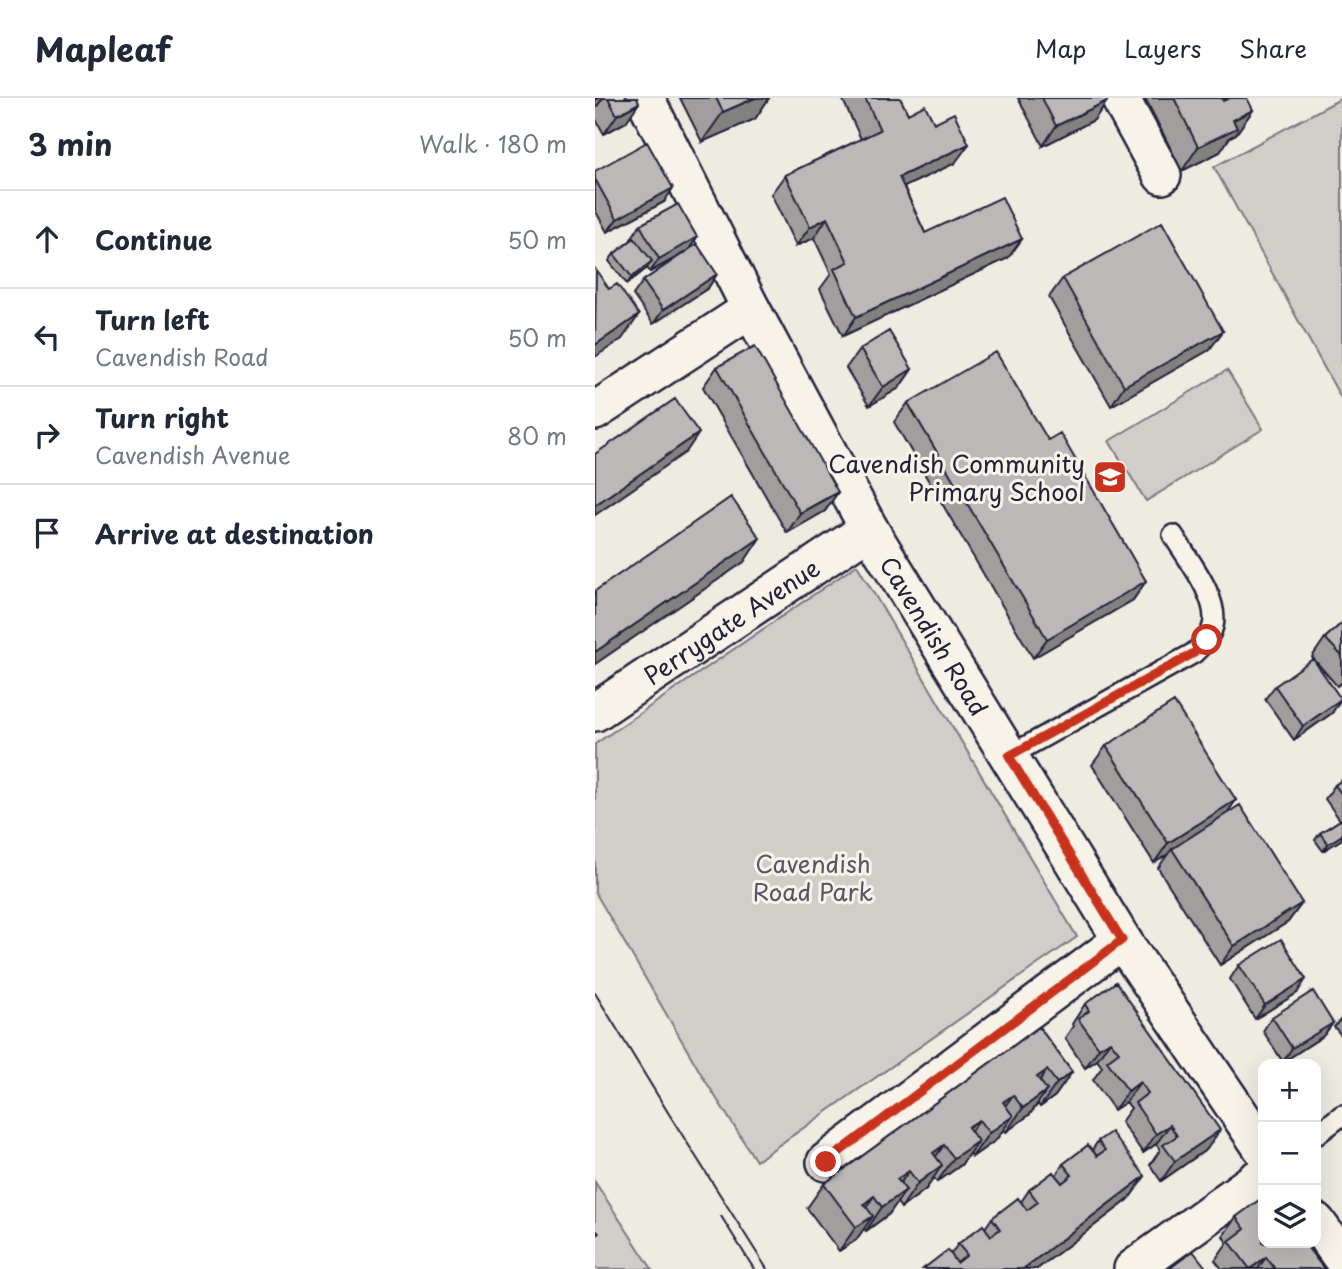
<!DOCTYPE html>
<html lang="en">
<head>
<meta charset="utf-8">
<style>
  body { margin:0; font-family:"Playpen Sans",sans-serif; background:#f6f6f7; color:#1f2937 }
  .controls { position:absolute; right:21px; bottom:21px; display:grid; overflow:hidden; border-radius:14px; box-shadow:0 7px 28px #0002 }
  .controls button { width:63px; height:63px; display:grid; place-items:center; padding:0; border:0; border-bottom:2px solid #e0e1e3; background:#fff; color:#1f2937; font:35px sans-serif }
  .stop { position:absolute; width:21px; height:21px; margin:-16px; border:5px solid #c8321e; border-radius:50%; background:#fff }
  .stop.end { background:#c8321e; border-color:#fff; box-shadow:0 2px 7px #0008 }
  .list { margin:0; padding:0; list-style:none }
  h2 { display:flex; justify-content:space-between; align-items:center; height:91px; margin:0; padding:0 28px; font-size:30px }
  h2 small { font-size:23px; font-weight:400; color:#747a83 }
  .list li { display:grid; grid-template-columns:46px 1fr auto; gap:21px; align-items:center; box-sizing:border-box; height:98px; padding:0 28px; border-top:2px solid #e0e1e3 }
  .list b { display:block; font-size:26px; white-space:nowrap }
  .list p { margin:0; font-size:23px; white-space:nowrap; color:#747a83 }
  .list em { font-size:23px; font-style:normal; color:#747a83 }
  .icon { flex:none; width:38px; height:38px; fill:none; stroke:currentColor; stroke-width:2; stroke-linecap:round; stroke-linejoin:round }
  .map { position:relative; flex:none; width:747px; height:1171px; overflow:hidden }
  header { display:flex; align-items:center; gap:42px; box-sizing:border-box; height:98px; padding:0 35px; background:#fff; border-bottom:2px solid #e0e1e3 }
  header strong { font-size:33px }
  nav { display:flex; gap:38px; margin-inline-start:auto; font-size:24px }
  main { display:flex }
  aside { flex:1; background:#fff }
  .map>svg:first-child { display:block }
  .green { fill:#d1cdc9; stroke:#7a7882; stroke-width:2 }
  .lines { fill:none; stroke-linecap:round; stroke-linejoin:round }
  .service-casing { stroke:#22223b; stroke-width:24 }
  .minor-casing { stroke:#22223b; stroke-width:42 }
  .path { stroke:#22223b; stroke-width:4.5; stroke-dasharray:5 5; stroke-linecap:butt }
  .service { stroke:#f7f3e8; stroke-width:19 }
  .minor { stroke:#f7f3e8; stroke-width:37 }
  .tram { stroke:#22223b; stroke-width:2 }
  .wall { fill:#a19e9d; stroke:#22223b; stroke-width:2 }
  .shaded-wall { fill:#838180; stroke:#22223b; stroke-width:2 }
  .building { fill:#bbb8b7; stroke:#22223b; stroke-width:2 }
  .route { stroke:#c8321e; stroke-width:9 }
  .labels { text-anchor:middle; dominant-baseline:central; stroke-width:6; stroke-linejoin:round; paint-order:stroke }
  .poi-label { font-size:24px; fill:#22223b; stroke:#f7f3e8; text-anchor:end }
  .street-label { font-size:24px; fill:#22223b; stroke:#f7f3e8 }
  .park-label { font-size:24px; fill:#575566; stroke:#f7f3e8 }
</style>
</head>
<body>
<header>
<strong>Mapleaf</strong>
<nav><a>Map</a><a>Layers</a><a>Share</a></nav>
</header>
<main>
<aside>
<h2>3 min<small>Walk · 180 m</small></h2>
<ul class="list">
<li><svg class="icon" aria-label="ahead" viewBox="0 0 24 24"><path d="M12 20V5M6 11l6-6 6 6"/></svg><div><b>Continue</b></div><em>50 m</em></li>
<li><svg class="icon" aria-label="left" viewBox="0 0 24 24"><path d="M17 20v-9H6M10 6l-5 5 5 5"/></svg><div><b>Turn left</b><p>Cavendish Road</p></div><em>50 m</em></li>
<li><svg class="icon" aria-label="right" viewBox="0 0 24 24"><path d="M7 20v-9h11M14 6l5 5-5 5"/></svg><div><b>Turn right</b><p>Cavendish Avenue</p></div><em>80 m</em></li>
<li><svg class="icon" aria-label="arrive" viewBox="0 0 24 24"><path d="M6 21V4h12l-3 4 3 4H6"/></svg><div><b>Arrive at destination</b></div></li>
</ul>
</aside>
<div class="map">
<svg width="747" height="1171" viewBox="0 0 747 1171">
  <rect width="100%" height="100%" fill="#eeebe1"/>
  <filter id="ink" filterUnits="userSpaceOnUse"><feTurbulence type="fractalNoise" baseFrequency=".0143" numOctaves="2"/><feDisplacementMap in="SourceGraphic" scale="14" xChannelSelector="R" yChannelSelector="G"/><feConvolveMatrix kernelMatrix="1 2 1 2 8 2 1 2 1" color-interpolation-filters="sRGB"/></filter>
  <g filter="url(#ink)">
    <path class="green" d="M747,0V302L619,69Z
      M632,272L668,331L551,403L514,343Z
      M262,467L482,839L161,1063L108,979L0,794V646Z
      M0,1084L57,1171H0Z"/>
    <g class="lines">
      <g class="service-casing">
        <path id="service" d="M414,658L599,555C607,547 615,540 618,528C625,501 592,460 578,437
          M721,1037L747,1017"/>
      </g>
      <g class="minor-casing">
        <g id="minor">
          <path id="s1" d="M50,0L156,211L274,431L527,842L668,1051"/>
          <path d="M525,0L567,77"/>
          <path d="M0,313L156,211"/>
          <path id="s2" d="M0,614L274,431"/>
          <path d="M231,1064L527,842"/>
          <path d="M721,1124L747,1160"/>
          <path d="M538,1171L668,1077"/>
        </g>
      </g>
      <path class="path" d="M0,1137L4,1133"/>
      <use href="#service" class="service"/>
      <use href="#minor" class="minor"/>
      <path class="tram" d="M0,895L74,1016L172,1171
        M126,1118L159,1171"/>
    </g>
    <path class="wall" d="M0,0H42L31,24L9,36L0,20Z
      M85,0H174L160,21L107,44Z
      M247,0H305L313,16L339,25L360,65L309,89L330,135L427,141L413,160L248,238L225,191L236,176L219,140L201,148L176,96L190,77L266,41Z
      M423,0H511L512,3L499,22L448,48Z
      M550,0H632L630,3L658,12L641,36L635,39L625,54L587,73Z
      M0,73L69,104L12,134L0,112Z
      M45,127L102,139L93,153L122,176L113,190L58,226L38,197L48,183L92,153L55,174L52,170L32,186L14,163L19,156L36,142V141Z
      M468,180L628,233L614,252L516,308L454,199Z
      M265,251L317,271L304,290L274,308L251,270Z
      M122,269L243,394L230,413L192,435L108,289Z
      M313,305L453,342L551,483L538,502L438,560L299,324Z
      M747,525V584L742,588L717,559L730,540Z
      M680,588L737,615L699,642L670,601Z
      M511,648L641,702L631,716L707,805L693,824L625,867L563,770L573,756L559,765L497,667Z
      M747,682V741L728,753L720,742L725,735L745,722L730,701L740,687Z
      M644,867L702,895L660,921L635,881Z
      M490,906L612,1051L566,1083L555,1067L565,1052L561,1046L548,1055L526,1024L536,1010L531,1004L519,1012L498,982L507,969L502,962L490,970L470,940L478,928L477,926Z
      M677,919L738,925L728,938L688,964L668,933Z
      M747,920V938L739,929Z
      M444,929L477,974L460,998L445,1009L443,1006L435,1016L411,1034L409,1031L401,1042L377,1059L374,1055L366,1067L342,1084L339,1080L331,1091L306,1110L302,1104L294,1116L271,1133L269,1130L261,1142L244,1153L212,1110L229,1086Z
      M503,1043L550,1078L533,1102L442,1171H328L356,1156L363,1146L390,1130L397,1120L426,1104L434,1092L461,1077L468,1066L497,1052Z
      M641,1119L729,1171H627L620,1162L632,1145L628,1138Z"/>
    <path class="shaded-wall" d="M3,0H8L0,11V2Z
      M160,0H174L160,21L107,44L128,14Z
      M512,3L499,22L448,48L461,28Z
      M44,5L31,24L9,36L22,17Z
      M658,12L641,36L635,39L625,54L587,73L603,49L638,22Z
      M374,46L360,65L290,98L304,79Z
      M78,90L69,104L12,134L22,121Z
      M232,120L219,140L201,148L215,129Z
      M102,139L93,153L55,174L64,161Z
      M427,141L413,160L248,238L261,219Z
      M57,163L52,170L32,186L37,179Z
      M122,176L113,190L58,226L68,212Z
      M44,217L27,241L0,259V247Z
      M628,233L614,252L516,308L529,288Z
      M317,271L304,290L274,308L288,289Z
      M104,335L91,354L0,417V407Z
      M243,394L230,413L192,435L205,415Z
      M165,440L149,464L0,566V554Z
      M551,483L538,502L438,560L452,541Z
      M746,601L737,615L699,642L708,628Z
      M641,702L628,721L577,751L573,756L559,765L573,745Z
      M747,737V741L728,753L733,746Z
      M707,805L693,824L625,867L639,848Z
      M711,881L702,895L660,921L670,907Z
      M738,925L728,938L688,964L697,950Z
      M515,943L502,962L490,970L504,950Z
      M452,972L435,996L442,979Z
      M477,974L460,998L445,1009L462,985Z
      M545,984L531,1004L519,1012L533,993Z
      M452,992L435,1016L411,1034L428,1010Z
      M418,997L401,1021L408,1004Z
      M418,1018L401,1042L377,1059L394,1035Z
      M384,1022L367,1046L373,1029Z
      M575,1027L561,1046L548,1055L561,1036Z
      M625,1032L612,1051L566,1083L580,1063Z
      M383,1043L366,1067L342,1084L359,1060Z
      M349,1047L332,1071L338,1055Z
      M347,1067L331,1091L306,1110L323,1085Z
      M314,1073L297,1097L302,1081Z
      M550,1078L533,1102L442,1171H428Z
      M311,1092L294,1116L271,1133L287,1109Z
      M279,1098L262,1122L269,1106Z
      M278,1118L261,1142L244,1153L261,1129Z
      M671,1159L663,1171H655Z"/>
    <path class="building" d="M13,0H42L44,5L22,17Z
      M121,0H160L128,14Z
      M270,0H305L313,16L330,7L339,25L359,15L374,46L304,79L330,135L407,99L427,141L261,219L239,171L253,164L232,120L215,129L190,77L285,32Z
      M447,0H511L512,3L461,28Z
      M579,0H627L628,3L635,0H652L658,12L638,22L642,30L603,49Z
      M52,44L78,90L22,121L0,81V73Z
      M83,106L102,139L64,161L45,127Z
      M567,124L628,233L529,288L468,180Z
      M39,140L57,163L37,179L19,156Z
      M102,146L122,176L68,212L48,183Z
      M1,172L14,191L22,186L44,217L0,247Z
      M294,233L317,271L288,289L265,251Z
      M160,248L243,394L205,415L122,269Z
      M401,254L453,342L465,335L551,483L452,541L313,305Z
      M80,301L104,335L0,407V356Z
      M136,399L165,440L0,554V493Z
      M747,525V558L730,540Z
      M718,561L746,601L708,628L680,588Z
      M579,604L641,702L573,745L511,648Z
      M747,682V697L740,687Z
      M645,707L707,805L639,848L577,751Z
      M747,721V737L733,746L725,735Z
      M686,841L711,881L670,907L644,867Z
      M521,884L625,1032L580,1063L568,1047L582,1038L575,1027L561,1036L540,1005L553,995L545,984L533,993L512,963L524,954L515,943L504,950L483,921L494,913L490,906Z
      M718,893L738,925L697,950L677,919Z
      M444,929L477,974L462,985L452,972L442,979L452,992L428,1010L418,997L408,1004L418,1018L394,1035L384,1022L373,1029L383,1043L359,1060L349,1047L338,1055L347,1067L323,1085L314,1073L302,1081L311,1092L287,1109L279,1098L269,1106L278,1118L261,1129L229,1086Z
      M516,1034L550,1078L428,1171H328L353,1152L362,1165L372,1157L363,1146L388,1127L396,1138L405,1131L397,1120L423,1100L432,1112L443,1104L434,1092L458,1074L467,1085L477,1077L468,1066L493,1047L502,1058L510,1052L503,1043Z
      M668,1099V1145H709L729,1171H680L671,1159L655,1171L634,1143L650,1131L641,1119Z
      M598,1153L612,1171H574Z"/>
  </g>
  <g class="lines" filter="url(#ink)">
    <path class="route" d="M231,1064L527,842L414,658L599,555L612,542"/>
  </g>
  <defs>
    <g id="school-square" transform="scale(1.75)"><rect x="-9" y="-9" width="18" height="18" rx="4" fill="#c8321e" stroke="#f7f3e8"/><path d="M0-5L7-2L0 1L-7-2ZM-4 1L0 2.5L4 1V4Q0 6-4 4Z" fill="#fff"/></g>
  </defs>
  <g fill-rule="evenodd">
    <use href="#school-square" x="515" y="379"/>
  </g>
  <g class="labels">
    <g class="poi-label">
      <text x="490" y="365">Cavendish Community<tspan x="490" dy="28">Primary School</tspan></text>
    </g>
    <g class="street-label">
      <text stroke="none"><textPath href="#s2" startOffset="164">Perrygate Avenue</textPath></text>
      <text stroke="none"><textPath href="#s1" startOffset="611">Cavendish Road</textPath></text>
    </g>
    <g class="park-label">
      <text x="218" y="765">Cavendish<tspan x="218" dy="28">Road Park</tspan></text>
    </g>
  </g>
</svg>
<div class="controls">
<button>+</button>
<button>−</button>
<button><svg class="icon" aria-label="layers" viewBox="0 0 24 24"><path d="M12 4l9 5-9 5-9-5zM3 14l9 5 9-5"/></svg></button>
</div>
<div class="stop" style="left:612px;top:542px"></div>
<div class="stop end" style="left:231px;top:1064px"></div>
</div>
</main>
</body>
</html>
